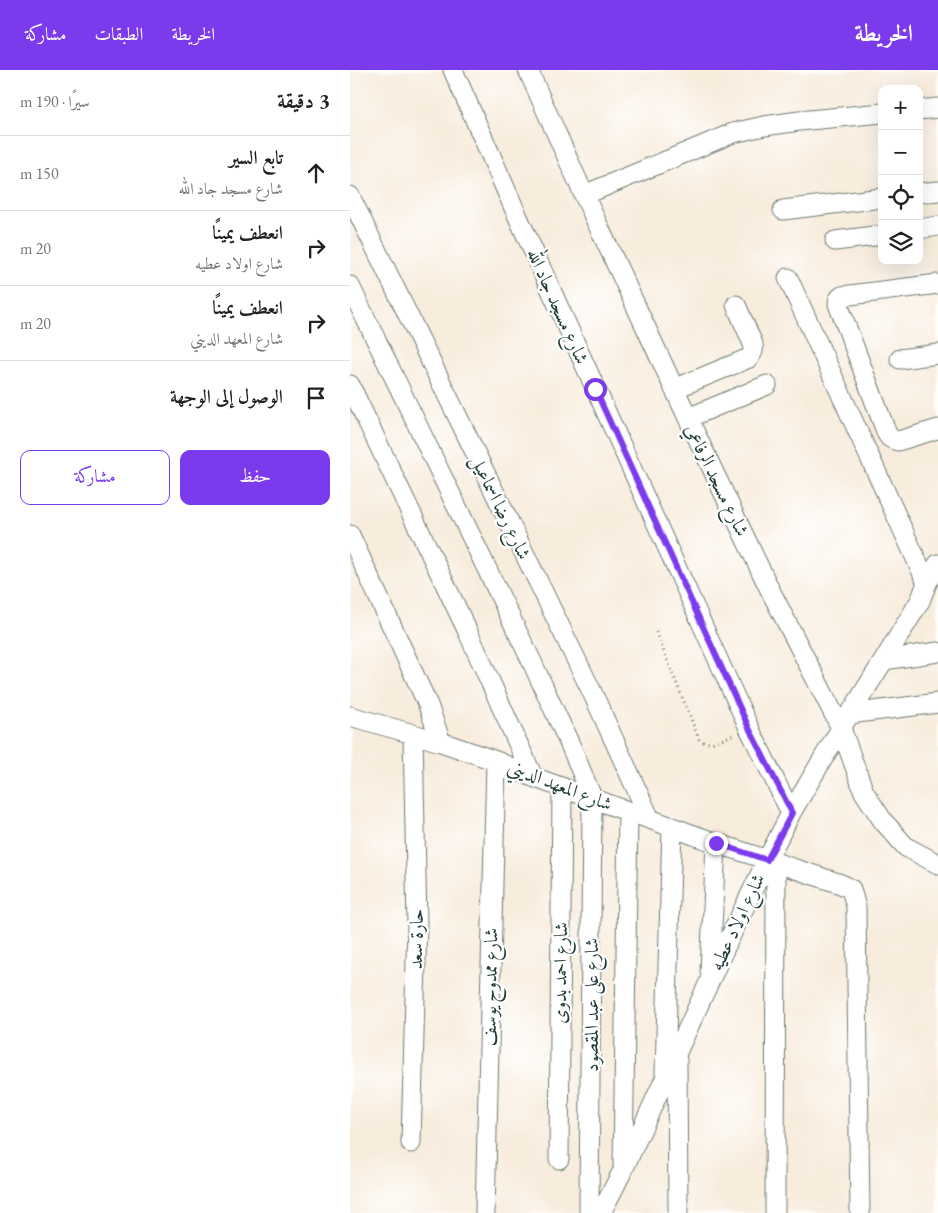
<!DOCTYPE html>
<html lang="ar">
<head>
<meta charset="utf-8">
<style>
  body { margin:0; font-family:"EB Garamond",Amiri,serif; background:#f6f6f6; color:#202124; direction:rtl }
  .controls { position:absolute; right:15px; top:15px; display:grid; overflow:hidden; border-radius:10px; box-shadow:0 5px 20px #0002 }
  .controls button { width:45px; height:45px; display:grid; place-items:center; padding:0; border:0; border-bottom:1px solid #e0e0e0; background:#fff; color:#202124; font:25px sans-serif }
  .stop { position:absolute; width:15px; height:15px; margin:-11px; border:4px solid #7c3aed; border-radius:50%; background:#fff }
  .stop.end { background:#7c3aed; border-color:#fff; box-shadow:0 1px 5px #0008 }
  .list { margin:0; padding:0; list-style:none }
  h2 { display:flex; justify-content:space-between; align-items:center; height:65px; margin:0; padding:0 20px; font-size:21px }
  h2 small { font-size:16px; font-weight:400; color:#757577 }
  .list li { display:grid; grid-template-columns:32px 1fr auto; gap:15px; align-items:center; box-sizing:border-box; height:75px; padding:0 20px; border-top:1px solid #e0e0e0 }
  .list b { display:block; font-size:19px; white-space:nowrap }
  .list p { margin:0; font-size:16px; white-space:nowrap; color:#757577 }
  .list em { font-size:16px; font-style:normal; color:#757577 }
  .actions { display:flex; gap:10px; padding:15px 20px }
  .actions a { flex:1; padding:11px 0; border:1px solid #7c3aed; border-radius:10px; text-align:center; font-size:18px; color:#7c3aed }
  .actions .main { background:#7c3aed; color:#fff }
  .icon { flex:none; width:28px; height:28px; fill:none; stroke:currentColor; stroke-width:2; stroke-linecap:round; stroke-linejoin:round }
  .map { position:relative; flex:none; width:588px; height:1143px; overflow:hidden; direction:ltr }
  header { display:flex; align-items:center; gap:30px; box-sizing:border-box; height:70px; padding:0 25px; background:#7c3aed; color:#fff }
  header strong { font-size:24px }
  nav { display:flex; gap:28px; margin-inline-start:auto; font-size:18px }
  main { display:flex }
  aside { flex:1; background:#fff }
  .map>svg:first-child { display:block }
  .lines { fill:none; stroke-linecap:round; stroke-linejoin:round }
  .street-casing { stroke:#6b7a6f; stroke-width:21 }
  .path { stroke:#6b7a6f; stroke-width:3; stroke-dasharray:1 4; stroke-linecap:butt }
  .street { stroke:#fff; stroke-width:19 }
  .route { stroke:#7c3aed; stroke-width:6 }
  .labels { text-anchor:middle; dominant-baseline:central; stroke-width:4.5; stroke-linejoin:round; paint-order:stroke }
  .street-label { font-size:19px; fill:#1f3d34; stroke:#fff }
</style>
</head>
<body>
<header>
<strong>الخريطة</strong>
<nav><a>الخريطة</a><a>الطبقات</a><a>مشاركة</a></nav>
</header>
<main>
<div class="map">
<svg width="588" height="1143" viewBox="0 0 588 1143">
  <rect width="100%" height="100%" fill="#fff"/>
  <filter id="ink" filterUnits="userSpaceOnUse"><feTurbulence type="fractalNoise" baseFrequency=".02" numOctaves="2"/><feDisplacementMap in="SourceGraphic" scale="10" xChannelSelector="R" yChannelSelector="G"/><feConvolveMatrix kernelMatrix="1 2 1 2 8 2 1 2 1" color-interpolation-filters="sRGB"/></filter>
  <filter id="wash" filterUnits="userSpaceOnUse"><feTurbulence type="fractalNoise" baseFrequency=".0096" numOctaves="4" result="noise"/><feDisplacementMap in="SourceGraphic" scale="20" xChannelSelector="R" yChannelSelector="G"/><feGaussianBlur stdDeviation="1.12" result="paint"/><feColorMatrix in="noise" values="0 0 0 0 0 0 0 0 0 0 0 0 0 0 0 0 0 1.4 0 .05"/><feComposite in="paint" operator="in"/></filter>
  <g filter="url(#wash)">
    <rect width="100%" height="100%" fill="#f8ecdc"/>
  </g>
  <g filter="url(#ink)">
    <g class="lines">
      <g class="street-casing">
        <path id="street" d="M103,0L168,147L399,658L441,743
          M178,0L234,125L338,348L420,520L491,658L514,722L533,751L556,777L588,794
          M569,40L588,38
          M569,123L588,121
          M234,125L383,63L414,56L449,51L532,43
          M0,126L242,622L300,749
          M433,140L532,128
          M569,159L588,156
          M485,171L532,165
          M438,208L577,513
          M588,214L492,226C488,229 488,230 488,234L537,364C540,369 543,370 548,371L588,359
          M0,216L181,590L222,679L242,727L239,1143
          M550,289L588,284
          M0,315L117,560L183,707
          M324,319L399,288C403,283 404,280 403,274L386,235
          M338,348L417,315
          M0,465L78,635L91,672
          M534,590L588,582
          M499,644L588,633
          M0,646L91,672L146,691L183,707L366,773L491,814L501,819L506,837L510,1143
          M360,902L366,773
          M327,989L328,1143
          M315,1003L322,757
          M61,1073L67,854L63,664
          M209,1089L212,717
          M273,1095L278,741
          M135,1143L146,691
          M251,1143L273,1100L372,884L417,790L441,743L491,658L534,590L570,531L577,513L588,494
          M425,1143L426,793"/>
      </g>
      <path class="path" d="M306,562L349,669C358,678 373,669 382,665"/>
      <use href="#street" class="street"/>
    </g>
  </g>
  <g class="lines" filter="url(#ink)">
    <path class="route" d="M245,319L399,658L442,743L417,790L366,773"/>
  </g>
  <g class="labels">
    <g class="street-label">
      <text transform="translate(208 236) rotate(66)">شارع مسجد جاد الله</text>
      <text transform="translate(367 410) rotate(64)">شارع مسجد الرفاعي</text>
      <text transform="translate(151 437) rotate(64)">شارع رضا اسماعيل</text>
      <text transform="translate(210 715) rotate(21)">شارع المعهد الديني</text>
      <text transform="translate(387 852) rotate(-65)">شارع اولاد عطيه</text>
      <text transform="translate(66 869) rotate(-89)">حارة سعد</text>
      <text transform="translate(210 903) rotate(-89)">شارع احمد بدوى</text>
      <text transform="translate(140 917) rotate(-89)">شارع ممدوح يوسف</text>
      <text transform="translate(241 935) rotate(-90)">شارع على عبد المقصود</text>
    </g>
  </g>
</svg>
<div class="controls">
<button>+</button>
<button>−</button>
<button><svg class="icon" aria-label="locate" viewBox="0 0 24 24"><circle cx="12" cy="12" r="6"/><path d="M12 2v4M12 18v4M2 12h4M18 12h4"/></svg></button>
<button><svg class="icon" aria-label="layers" viewBox="0 0 24 24"><path d="M12 4l9 5-9 5-9-5zM3 14l9 5 9-5"/></svg></button>
</div>
<div class="stop" style="left:245px;top:319px"></div>
<div class="stop end" style="left:366px;top:773px"></div>
</div>
<aside>
<h2>3 دقيقة<small>سيرًا · 190 m</small></h2>
<ul class="list">
<li><svg class="icon" aria-label="ahead" viewBox="0 0 24 24"><path d="M12 20V5M6 11l6-6 6 6"/></svg><div><b>تابع السير</b><p>شارع مسجد جاد الله</p></div><em>150 m</em></li>
<li><svg class="icon" aria-label="right" viewBox="0 0 24 24"><path d="M7 20v-9h11M14 6l5 5-5 5"/></svg><div><b>انعطف يمينًا</b><p>شارع اولاد عطيه</p></div><em>20 m</em></li>
<li><svg class="icon" aria-label="right" viewBox="0 0 24 24"><path d="M7 20v-9h11M14 6l5 5-5 5"/></svg><div><b>انعطف يمينًا</b><p>شارع المعهد الديني</p></div><em>20 m</em></li>
<li><svg class="icon" aria-label="arrive" viewBox="0 0 24 24"><path d="M6 21V4h12l-3 4 3 4H6"/></svg><div><b>الوصول إلى الوجهة</b></div></li>
</ul>
<div class="actions"><a class="main">حفظ</a><a>مشاركة</a></div>
</aside>
</main>
</body>
</html>
